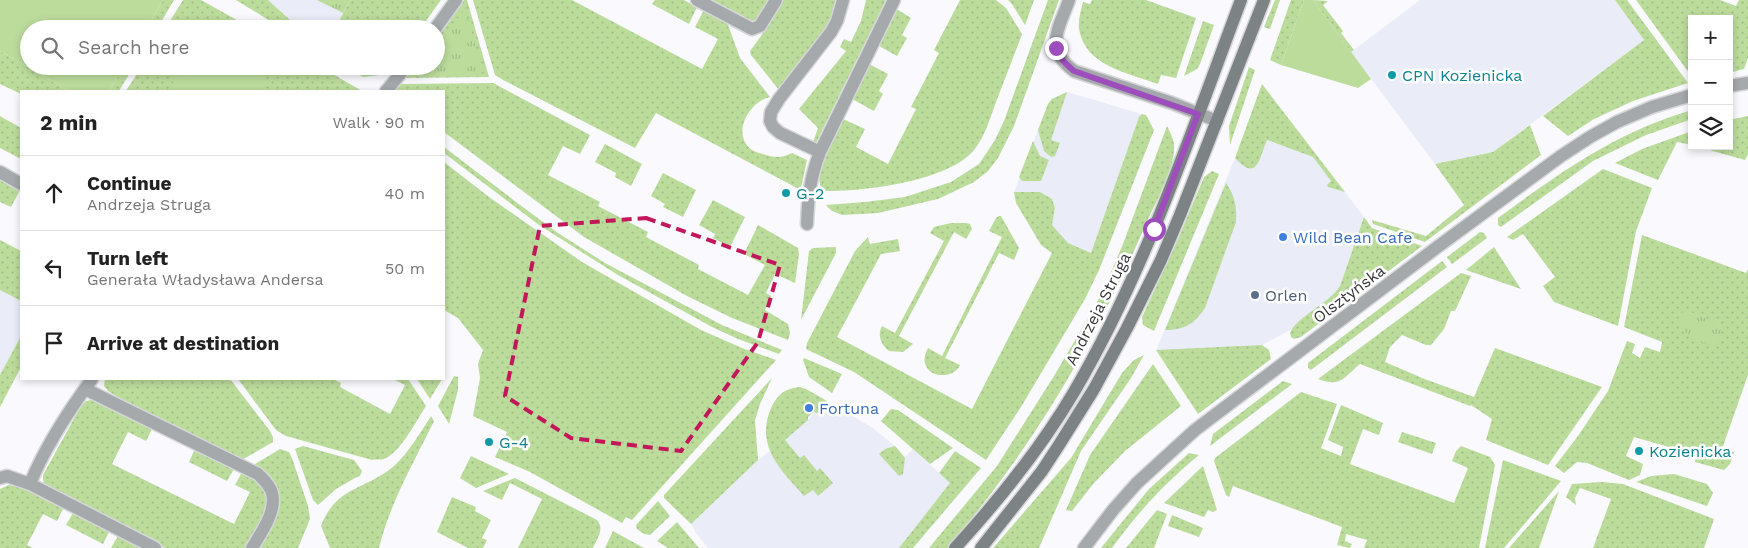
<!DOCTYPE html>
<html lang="en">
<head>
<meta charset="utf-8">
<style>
  body { margin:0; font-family:"Work Sans",sans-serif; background:#f2f2f2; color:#222 }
  .controls { position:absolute; right:15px; top:15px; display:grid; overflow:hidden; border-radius:0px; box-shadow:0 2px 8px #0003 }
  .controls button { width:45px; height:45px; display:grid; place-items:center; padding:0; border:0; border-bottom:1px solid #e0e0e0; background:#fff; color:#222; font:25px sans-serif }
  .stop { position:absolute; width:15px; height:15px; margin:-11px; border:4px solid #9e4dbd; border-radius:50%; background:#fff }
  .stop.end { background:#9e4dbd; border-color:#fff; box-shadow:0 1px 5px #0008 }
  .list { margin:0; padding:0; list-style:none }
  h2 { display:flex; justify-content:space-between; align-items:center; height:65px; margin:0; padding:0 20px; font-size:21px }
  h2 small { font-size:16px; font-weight:400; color:#767676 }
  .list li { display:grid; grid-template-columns:32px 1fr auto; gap:15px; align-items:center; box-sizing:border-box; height:75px; padding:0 20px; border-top:1px solid #e0e0e0 }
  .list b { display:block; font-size:19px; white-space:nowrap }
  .list p { margin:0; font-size:16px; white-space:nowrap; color:#767676 }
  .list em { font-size:16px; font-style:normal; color:#767676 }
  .icon { flex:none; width:28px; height:28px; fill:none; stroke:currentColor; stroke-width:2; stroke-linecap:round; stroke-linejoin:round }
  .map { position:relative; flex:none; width:1748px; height:548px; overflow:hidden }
  .search { position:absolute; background:#fff; box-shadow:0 2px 8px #0003; left:20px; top:20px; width:425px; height:55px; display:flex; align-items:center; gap:12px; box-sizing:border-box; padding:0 18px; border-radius:28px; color:#767676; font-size:19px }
  .panel { position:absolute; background:#fff; box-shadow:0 2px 8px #0003; left:20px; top:90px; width:425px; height:290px; border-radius:0px }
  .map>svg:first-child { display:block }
  .built { fill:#eaecf8 }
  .grass { fill:url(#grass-dots) }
  .park { fill:url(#park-tufts) }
  .garden { fill:#bcdc9c }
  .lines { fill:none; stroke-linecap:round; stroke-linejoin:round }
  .minor-casing { stroke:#d6d6db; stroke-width:15 }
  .secondary-casing { stroke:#d6d6db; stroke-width:15 }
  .minor { stroke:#a5a9ab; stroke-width:12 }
  .secondary { stroke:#7d8384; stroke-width:12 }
  .route { stroke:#9e4dbd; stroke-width:6 }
  .marked { fill:none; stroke:#c2185b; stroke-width:4; stroke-dasharray:10 6; stroke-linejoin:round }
  .culture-dot { fill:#0f9aa8; stroke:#fff; stroke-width:2 }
  .shop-dot { fill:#3f7fe0; stroke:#fff; stroke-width:2 }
  .service-dot { fill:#5c6f8a; stroke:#fff; stroke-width:2 }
  .labels { text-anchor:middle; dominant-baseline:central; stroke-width:5; stroke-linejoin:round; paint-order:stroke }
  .culture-label { font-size:16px; fill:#0d838f; stroke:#fff; text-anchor:start }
  .shop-label { font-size:16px; fill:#366cbe; stroke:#fff; text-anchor:start }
  .street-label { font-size:16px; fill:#37373a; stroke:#fff }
  .service-label { font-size:16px; fill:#4e5e75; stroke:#fff; text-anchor:start }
</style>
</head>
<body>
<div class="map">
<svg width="1748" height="548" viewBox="0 0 1748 548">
  <defs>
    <pattern id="grass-dots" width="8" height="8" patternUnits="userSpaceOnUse" patternTransform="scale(1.25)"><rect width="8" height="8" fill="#bcdc9c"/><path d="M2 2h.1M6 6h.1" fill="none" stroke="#a2bd87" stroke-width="1.8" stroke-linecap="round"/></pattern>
    <pattern id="park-tufts" width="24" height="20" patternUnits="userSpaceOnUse" patternTransform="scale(1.25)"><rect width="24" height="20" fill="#bcdc9c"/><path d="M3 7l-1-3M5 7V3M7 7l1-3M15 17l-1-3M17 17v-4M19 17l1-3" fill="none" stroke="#a2bd87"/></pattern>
  </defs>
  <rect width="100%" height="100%" fill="#f9f9fe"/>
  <path class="built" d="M268,0H350L335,29H300Z
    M1420,0H1615L1644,40L1493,152L1435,164L1351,52Z
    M1067,92L1142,114L1139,118L1091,253L1068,243L1052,225L1055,208L1052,199L1040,192H1014L1048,104L1052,99Z
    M1267,140L1313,157L1331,181L1328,187L1345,192L1364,217L1340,286L1335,295L1292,329L1262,345L1156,351L1235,158Z
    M0,290L21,301V336L0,375Z
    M827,401L873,428L895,446L905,457L913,449L950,483L899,548H708L696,533L691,524L758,460L785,440Z"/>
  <path class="grass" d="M163,0H174L157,29H146Z
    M183,0H201L253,29H165Z
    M236,0H268L300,29H283Z
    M350,0H441L420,29H335Z
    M464,0H467L489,77L404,78L413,66H420L416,73L478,75L440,32Z
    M473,0H572L702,69L718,39L695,27L704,10L727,22L740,58L770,97C750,101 730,134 752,150C755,152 760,153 763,154C775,158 781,158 792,153L807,160L801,188H797L656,113L635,148L503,80L495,75Z
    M655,0H684L697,7L689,24L652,4Z
    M710,0H771L759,20L754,22Z
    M783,0H838L826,30L779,90L751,55L750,51L761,36Z
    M866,0H886L816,143L812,145L818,128L799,109L846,51L840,47L844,39L851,42L861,21Z
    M960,0H996L1006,8L1022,34C1014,56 1005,79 996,102C990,118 985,137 974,150C948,182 860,192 821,191L819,178L822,163L841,118L865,129L856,147L888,164L916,109L911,107L939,53L934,50Z
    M1008,0H1034L1025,25L1012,4Z
    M1048,0H1059L1014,126L998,158L988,171L974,182L938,199L878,213L842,215L832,211L826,205L865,202L905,197L951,182L979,164L995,140L1004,121Z
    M1092,0H1146L1196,18L1176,78L1161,75L1158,84C1128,73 1085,66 1079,29C1078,20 1081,10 1083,2L1090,4Z
    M1275,0H1280L1270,29L1264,27Z
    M1291,0H1304L1281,65L1270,60Z
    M1313,0L1328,1L1323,5L1343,31L1341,33L1354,50L1351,52Z
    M1615,0H1627L1688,83L1633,101L1594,119L1568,136L1543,116L1644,40Z
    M1636,0H1720L1736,6L1739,0H1748V58L1744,69L1729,73V19H1692V77Z
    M895,8L911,18L902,35L907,38L897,56L879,46L878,43Z
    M1203,21L1214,25L1200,64L1197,69L1184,76Z
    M0,51L69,91H21V94L0,84Z
    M867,63L888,74L879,91L883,94L874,111L850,98Z
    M124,66H134L119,91H109Z
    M142,66H319L362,91H126Z
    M345,66H393L387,74L363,77Z
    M1249,67L1255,70L1230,145L1229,126Z
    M493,83L590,135L580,154L563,146L548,175L600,202L598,206L648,232L646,237L699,265L698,269L748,295L765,265L744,254L758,225L798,248L799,254L795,283L775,274L766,293L771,296L765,310L788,324L790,333L788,340L732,318L687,296L584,237L444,132V91H394L400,84Z
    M1262,84L1345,192L1328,187L1327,185L1331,181L1313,157L1267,140C1259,158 1258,183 1235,158Z
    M1067,92L1051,140L1060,143L1055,156L1051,157L1044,151L1038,130L1048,104L1052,99Z
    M1692,110V119L1646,135L1593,161L1501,227L1498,225V218C1561,172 1616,132 1692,110Z
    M1142,114L1146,115L1154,130L1099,270L1085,299L1021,407L986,460L854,372L806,349L807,343L855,251L868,237L870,244L898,239L900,251L881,254L837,337L972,409L1052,253L1041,245L1016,203L1014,192H1040L1052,199L1055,208L1052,225L1068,243L1091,253L1139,117Z
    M0,116L21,128V159L0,148Z
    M1748,116V154L1745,160L1695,146H1729V120Z
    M1530,125L1541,155L1425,242L1373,224L1372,220L1426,236L1464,205L1435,164L1493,152Z
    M1167,126C1170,132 1173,138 1174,144C1176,168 1155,203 1145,226C1095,342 1030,452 947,548H929L997,466L1054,376L1090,315L1103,291L1123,244Z
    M1692,131V145L1677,142L1658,180L1615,163L1642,149Z
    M1033,141L1040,156L1049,160L1041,181H1022L1019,177Z
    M605,144L642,164L631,186L615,177L616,173L595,162Z
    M444,147L524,208L558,233L605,263L722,325L782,350L779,354L738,339L712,327L618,275L539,225L444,153Z
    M444,162L489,197L582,262L701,330L742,348L776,360L632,520L626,517L622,523L530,472L495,457L507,432L473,416L480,378L478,364L483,350L458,318L444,310Z
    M1603,169L1652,188L1636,231L1618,326L1554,302L1543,286L1555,277L1523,234L1513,240L1507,237Z
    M1212,171L1219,174L1154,331L1143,325L1142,317L1179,237L1204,177Z
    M663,173L696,190L683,217L663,207L665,204L651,196Z
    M0,179L20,190L11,207L0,202Z
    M1226,183C1235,196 1237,207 1236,222L1205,308C1194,324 1185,330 1165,330Z
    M713,200L745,217L730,247L713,238L715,234L699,225Z
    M999,216H1001L1019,248L1014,260L999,253L945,358L960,365C951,384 913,375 928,348L942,356L1002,237L989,231L996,218Z
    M1364,217L1372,228L1422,246L1301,337L1294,339L1291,337L1290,333C1297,316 1329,304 1340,286Z
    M951,223H966L970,224L972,229L966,239L954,232L899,336L913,344L903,352L889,351C881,345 877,335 882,326L895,333L944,241L930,233L934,227Z
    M1480,232L1484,233L1487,238L1452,264L1447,257Z
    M1642,235L1746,273L1748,269V375L1722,449L1734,452L1730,464L1724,470L1695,462L1696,455L1634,437L1626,456L1643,464L1640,475L1629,480L1587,463L1577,462L1564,473L1555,466L1578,436L1608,391L1627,341L1635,344L1632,353L1640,358L1645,347L1660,352L1662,342L1624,327Z
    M0,240L21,251V301L0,290Z
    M836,247V253L801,320L809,251L813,248Z
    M1494,247L1521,289L1466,270Z
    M1442,261L1447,267L1311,370L1308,368V363Z
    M1461,273L1471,276L1455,311H1451L1444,329L1431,345H1426L1402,335L1390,347L1385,362L1422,378L1474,397L1495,348L1602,387L1548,465L1486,440L1492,419L1471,405L1470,406L1360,364C1344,377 1341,388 1318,379Z
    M21,336V367L0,407V375Z
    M1262,345L1269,350L1271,359L1198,414L1156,350Z
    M1144,355L1131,378L1081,451L1039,548H993L1071,458L1122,373L1134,360Z
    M804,358L842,374L832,393L809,377L803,360Z
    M1153,364L1181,406L1125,451L1094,483L1072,511L1066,510L1090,455Z
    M454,376L458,377V390L449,424L438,406Z
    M772,378L760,404L755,420L758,460L691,524L664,498V495Z
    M105,379H230L270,431L273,437V442L240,461L116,396L108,391L104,386Z
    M238,379H333L341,383L340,387L390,414L405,385L393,379H408L426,406C416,421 401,452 384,459C381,460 375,459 372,460L286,436L276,430Z
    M417,379H442L430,399Z
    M1283,381L1292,384L1210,446L1213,434Z
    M800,387L806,389L827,401L820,412L817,413L814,412L808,417V420L785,440L800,458L804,455L817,471L820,468L833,483L818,496L813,490L804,496C780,469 755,446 771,408C777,395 785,388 800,387Z
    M1301,392L1337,404L1321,448L1341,456L1343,447L1328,440L1341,405L1383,423L1379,435L1363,429L1350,464L1454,503L1468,468L1452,461L1456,451L1461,446L1490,457L1495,465L1479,548H1364L1367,540L1346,534L1345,541L1352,544L1350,548L1337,545L1342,527L1233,486L1229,497L1226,495L1214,461L1215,458Z
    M91,400L99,402L153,427L146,441L128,432L112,464L234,524L250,492L235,485L242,472L254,477L268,492V506L247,548H165L45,485L43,480V475L81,406L86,401Z
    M891,409L898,410L953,448L930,464L881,421Z
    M431,416L434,421C414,462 390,503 379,548H330L321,526C336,486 366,490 394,466C409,452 420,433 431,416Z
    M1402,432L1436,443L1432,454L1398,442Z
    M303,446L354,460L362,471L360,476L355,478L336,489L318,505L313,500L295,449Z
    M895,446L905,458L903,474L899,476L879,454L885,449Z
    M195,449L234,469L227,481L189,462Z
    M280,449L289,452L292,458L308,506L310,519L298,548H257L276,509L252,466Z
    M955,451L981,468L913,548H899L950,483L939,473Z
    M1189,453L1199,455C1164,484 1139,511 1112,548H1101L1149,489Z
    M471,456L509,474L476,488L460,478Z
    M1503,460L1561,481L1504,548H1485Z
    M1203,466L1217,510L1213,512L1208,510L1204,517L1164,503Z
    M1674,474L1707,484L1713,493L1707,506L1636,482L1651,476Z
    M515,478L597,520C605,529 597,539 593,548H518L542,499L510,483L502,500L483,491Z
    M1602,482L1623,484L1714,519L1704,548H1593L1611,499L1580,488L1575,498L1576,505L1566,497L1572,484Z
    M9,485L22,487L64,507L57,521L43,514L27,545L33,548H0V489Z
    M1559,491L1539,548H1509Z
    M452,497L476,507L475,511L491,520L482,538L487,540L483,548H468L437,532Z
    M658,501L670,516L650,535L644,534L637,529L636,525Z
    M1157,510L1167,514L1154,548H1126Z
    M73,513L109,532L103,544L66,525Z
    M1172,515L1203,528L1199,537L1168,526Z
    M677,522L699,548H668L657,541Z
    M613,531L644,548H605Z
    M118,536L139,548H111Z"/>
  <path class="park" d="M317,0H350L343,13Z
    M465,9L483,72L478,75L420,77L416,73L420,66H436V45Z
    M1688,311L1723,326L1715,347C1698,340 1686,339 1678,320L1680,313Z"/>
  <path class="garden" d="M0,0H163L146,29H29V66H124L109,91H69L0,51Z
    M1304,0H1313L1371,79L1358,88L1281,65Z
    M183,66H242L268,82L263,91H168Z"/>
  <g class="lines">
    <g class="minor-casing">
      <path id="minor" d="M697,0L752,29L760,26L776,0
        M1069,0C1059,29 1043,48 1074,71L1172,103L1217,121
        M435,29L456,0
        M1729,86L1748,83
        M386,91L407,66
        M820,152L780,133L773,127L770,121L771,112L779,99L831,32L837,21L843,0
        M0,172L21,184
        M807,224C808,197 810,178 820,152L894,0
        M85,389L258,474C263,479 270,485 272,493C277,511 261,533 252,548
        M0,478L7,476L30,484L155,548
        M30,484C44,449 70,409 92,379
        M1084,548L1113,510L1137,483L1195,430L1436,248L1561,156L1590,137L1617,122L1652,107L1692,95"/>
    </g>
    <g class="secondary-casing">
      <path id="secondary" d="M955,548C999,500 1041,448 1074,392C1146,269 1191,133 1241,0
        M981,548L1042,471L1059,445L1094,389L1127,328L1161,260L1180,215L1264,0"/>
    </g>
    <use href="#minor" class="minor"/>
    <use href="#secondary" class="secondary"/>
  </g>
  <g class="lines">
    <path class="route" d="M1056,48C1059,58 1066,64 1074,71L1198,114L1154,229"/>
  </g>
  <path class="marked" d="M646,218L780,265L758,342L681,451L571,438L505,396L540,226Z"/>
  <g class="culture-dot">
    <circle cx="1392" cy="75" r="5"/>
    <circle cx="786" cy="193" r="5"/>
    <circle cx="489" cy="442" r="5"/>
    <circle cx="1639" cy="451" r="5"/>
  </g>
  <g class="shop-dot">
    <circle cx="1283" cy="237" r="5"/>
    <circle cx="809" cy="408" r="5"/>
  </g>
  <circle class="service-dot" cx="1255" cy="295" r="5"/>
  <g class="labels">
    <g class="culture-label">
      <text x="1402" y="75">CPN Kozienicka</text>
      <text x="796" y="193">G-2</text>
      <text x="499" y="442">G-4</text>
      <text x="1649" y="451">Kozienicka</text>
    </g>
    <g class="shop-label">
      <text x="1293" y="237">Wild Bean Cafe</text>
      <text x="819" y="408">Fortuna</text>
    </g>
    <g class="street-label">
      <text transform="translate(1349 294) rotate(-37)">Olsztyńska</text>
      <text transform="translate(1098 309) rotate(-63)">Andrzeja Struga</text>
    </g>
    <g class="service-label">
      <text x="1265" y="295">Orlen</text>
    </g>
  </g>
</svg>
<div class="controls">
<button>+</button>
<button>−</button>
<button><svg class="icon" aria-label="layers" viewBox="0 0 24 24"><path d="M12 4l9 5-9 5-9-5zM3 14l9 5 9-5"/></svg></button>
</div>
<div class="stop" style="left:1154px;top:229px"></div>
<div class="stop end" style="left:1056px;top:48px"></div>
<div class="search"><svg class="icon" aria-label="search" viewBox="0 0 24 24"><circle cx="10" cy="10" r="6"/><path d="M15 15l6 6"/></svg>Search here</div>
<section class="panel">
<h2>2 min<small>Walk · 90 m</small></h2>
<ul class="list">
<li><svg class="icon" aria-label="ahead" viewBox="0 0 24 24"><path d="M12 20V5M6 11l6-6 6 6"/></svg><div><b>Continue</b><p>Andrzeja Struga</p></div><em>40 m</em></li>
<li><svg class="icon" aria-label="left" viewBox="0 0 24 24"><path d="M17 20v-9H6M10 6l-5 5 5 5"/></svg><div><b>Turn left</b><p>Generała Władysława Andersa</p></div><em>50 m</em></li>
<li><svg class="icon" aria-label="arrive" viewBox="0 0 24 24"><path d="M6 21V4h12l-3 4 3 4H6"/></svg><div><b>Arrive at destination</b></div></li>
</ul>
</section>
</div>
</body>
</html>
